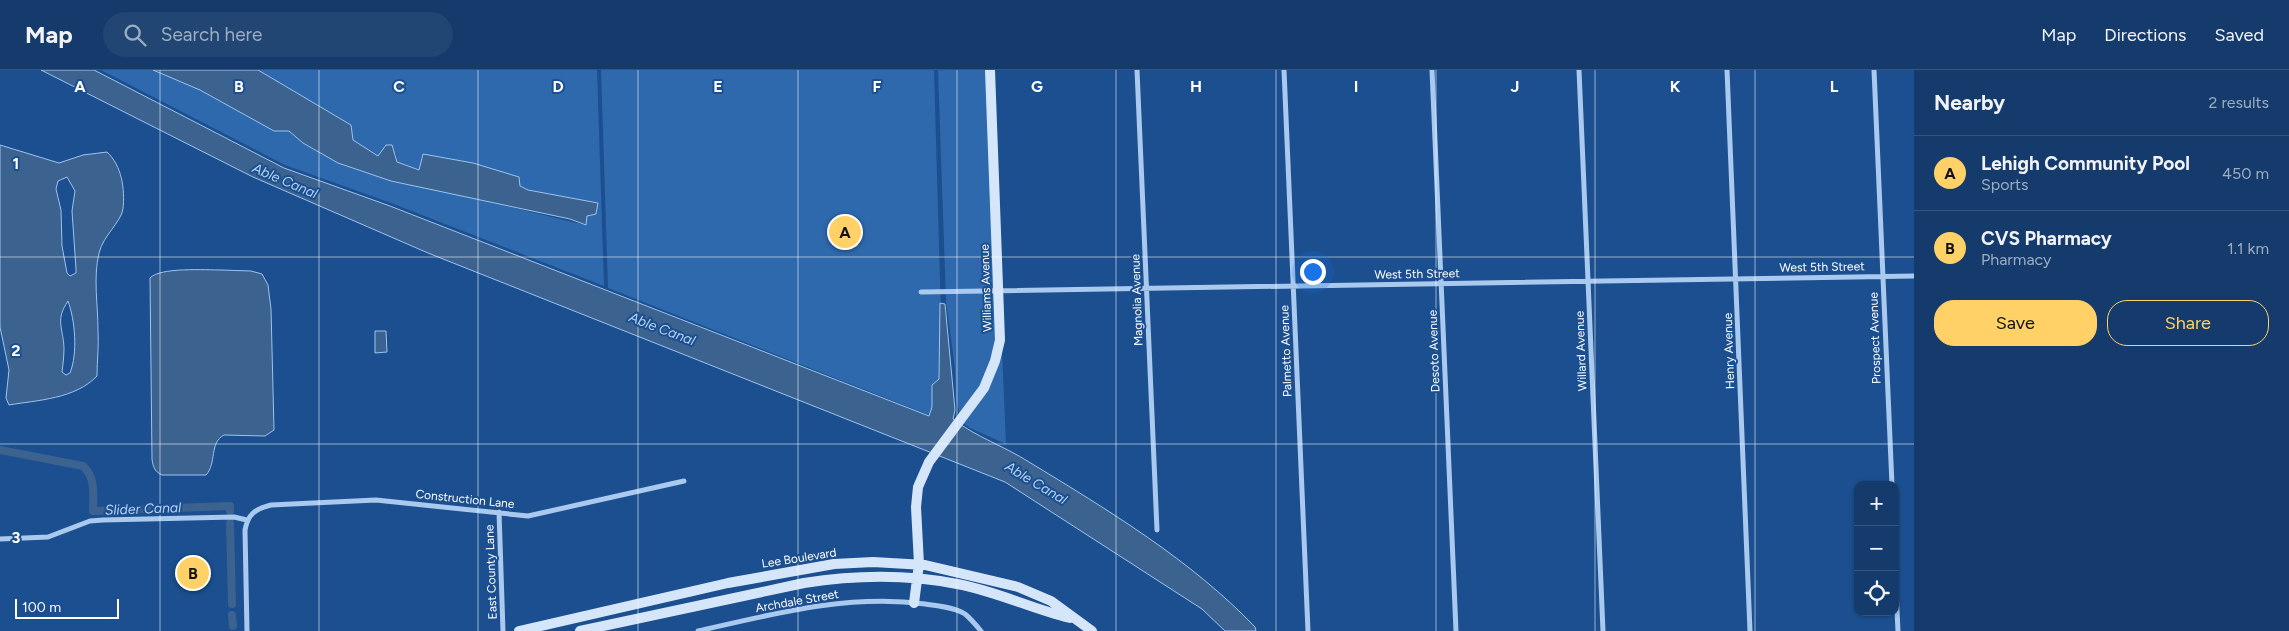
<!DOCTYPE html>
<html lang="en">
<head>
<meta charset="utf-8">
<style>
  body { margin:0; font-family:Figtree,sans-serif; background:#214673; color:#f1f3f6 }
  .controls { position:absolute; right:15px; bottom:15px; display:grid; overflow:hidden; border-radius:10px; box-shadow:0 1px 4px #0004 }
  .controls button { width:45px; height:45px; display:grid; place-items:center; padding:0; border:0; border-bottom:1px solid #33557e; background:#143b6b; color:#f1f3f6; font:25px sans-serif }
  .scale { position:absolute; left:15px; bottom:12px; width:104px; box-sizing:border-box; padding-left:5px; border:2px solid #fff; border-top:0; font-size:14px; line-height:18px; white-space:nowrap; color:#fff; -webkit-text-stroke:4px #1b4f8f; paint-order:stroke }
  .you { position:absolute; left:1312px; top:201px; width:18px; height:18px; margin:-12px; border:4px solid #fff; border-radius:50%; background:#1a73e8; box-shadow:0 0 0 8px #1a73e833 }
  .badge { display:grid; place-items:center; width:32px; height:32px; border-radius:50%; background:#ffd166; color:#111; font-size:16px; font-weight:700 }
  .pin { position:absolute; translate:-50% -50%; border:2px solid #fff; box-shadow:0 1px 5px #0006 }
  .list { margin:0; padding:0; list-style:none }
  h2 { display:flex; justify-content:space-between; align-items:center; height:65px; margin:0; padding:0 20px; font-size:21px }
  h2 small { font-size:16px; font-weight:400; color:#9dadc1 }
  .list li { display:grid; grid-template-columns:32px 1fr auto; gap:15px; align-items:center; box-sizing:border-box; height:75px; padding:0 20px; border-top:1px solid #33557e }
  .list b { display:block; font-size:19px; white-space:nowrap }
  .list p { margin:0; font-size:16px; white-space:nowrap; color:#9dadc1 }
  .list em { font-size:16px; font-style:normal; color:#9dadc1 }
  .actions { display:flex; gap:10px; padding:15px 20px }
  .actions a { flex:1; padding:11px 0; border:1px solid #ffd166; border-radius:20px; text-align:center; font-size:18px; color:#ffd166 }
  .actions .main { background:#ffd166; color:#111 }
  .icon { flex:none; width:28px; height:28px; fill:none; stroke:currentColor; stroke-width:2; stroke-linecap:round; stroke-linejoin:round }
  .map { position:relative; flex:none; width:1914px; height:561px; overflow:hidden }
  header { display:flex; align-items:center; gap:30px; box-sizing:border-box; height:70px; padding:0 25px; background:#143b6b; border-bottom:1px solid #33557e }
  header strong { font-size:24px }
  nav { display:flex; gap:28px; margin-inline-start:auto; font-size:18px }
  .search { width:350px; height:45px; background:#214673; display:flex; align-items:center; gap:12px; box-sizing:border-box; padding:0 18px; border-radius:28px; color:#9dadc1; font-size:19px }
  main { display:flex }
  aside { flex:1; background:#143b6b }
  .map>svg:first-child { display:block }
  .green { fill:#2e69ad }
  .water { fill:#3c6290; stroke:#9cc4f0; fill-rule:evenodd }
  .lines { fill:none; stroke-linecap:round; stroke-linejoin:round }
  .canal { stroke:#3c6290; stroke-width:8 }
  .street { stroke:#a9c9ee; stroke-width:5 }
  .secondary { stroke:#d6e6fa; stroke-width:10 }
  .grid { fill:none; stroke:#fff; stroke-width:1; stroke-opacity:0.55 }
  .labels { text-anchor:middle; dominant-baseline:central; stroke-width:4; stroke-linejoin:round; paint-order:stroke }
  .street-label { font-size:12px; fill:#fff; stroke:#1b4f8f }
  .water-label { font-size:14px; font-style:italic; fill:#b5d3f5; stroke:#1b4f8f }
  .grid-label { font-size:16px; text-anchor:middle; font-weight:bold; fill:#fff; stroke:#1b4f8f; stroke-width:4; stroke-linejoin:round; paint-order:stroke }
</style>
</head>
<body>
<header>
<strong>Map</strong>
<div class="search"><svg class="icon" aria-label="search" viewBox="0 0 24 24"><circle cx="10" cy="10" r="6"/><path d="M15 15l6 6"/></svg>Search here</div>
<nav><a>Map</a><a>Directions</a><a>Saved</a></nav>
</header>
<main>
<div class="map">
<svg width="1914" height="561" viewBox="0 0 1914 561">
  <rect width="100%" height="100%" fill="#1b4f8f"/>
  <path class="green" d="M101,0H153L200,20L274,61H289L303,73L338,93L363,102L585,155L587,146L596,144L597,133L528,120L520,116L423,85L419,100L397,92L396,84L378,86L353,70L351,55L258,0H597L604,216L391,133L285,95Z
    M601,0H934L944,351L608,218Z
    M938,0H986L997,251L994,279L980,315L957,348L959,340L956,331L955,299L946,231Z
    M1002,280L1006,374L970,358L963,353Z"/>
  <path class="water" d="M41,0H94L284,98L390,136L929,346L932,337V315L939,309L940,233L945,234L955,340L953,349C976,367 1004,376 1029,392C1108,440 1191,490 1255,557L1256,561H1225L1202,539L1005,412L428,183L253,107Z
    M153,0H258L351,55L353,70L378,86L386,75H392L397,92L419,100L423,84L473,93L519,107L520,116L528,120L598,133L596,144L587,146L586,155L570,149L391,111L338,93L303,73L289,61H274L200,20Z
    M0,75L59,93L83,85L107,82C122,96 125,119 123,139C121,152 103,166 99,183C93,208 98,235 98,260C99,275 97,291 97,306C75,329 38,330 9,335L6,328L9,300L0,257ZM67,107L75,121L72,141L76,199V203L70,206L67,203L62,176L61,140L56,119L58,111ZM68,231C75,250 78,283 70,303L66,305L62,302C63,294 64,286 64,278C63,257 55,250 68,231Z
    M856,152L857,176H849V172H833V153Z
    M222,200L251,201L262,204L268,215L271,239L274,360L265,366L224,365C209,373 217,393 206,405H162C155,402 153,397 152,389L150,208C160,197 206,200 222,200Z
    M375,261H386L387,282L375,283Z"/>
  <g class="lines">
    <path class="canal" d="M0,380L83,396C96,408 93,424 93,441L230,436V441
      M230,453L232,534
      M232,545L233,556"/>
    <path class="street" d="M1137,0L1157,460
      M1284,0L1308,561
      M1432,0L1456,561
      M1579,0L1603,561
      M1727,0L1750,561
      M1874,0L1892,415
      M921,222L1914,206
      M499,442L503,561
      M0,469L48,467L90,451L103,450L234,447L247,450
      M1895,498L1898,561
      M247,561L245,460C248,444 255,439 271,435L376,430L528,446L684,411
      M698,561C773,544 847,524 925,534C938,536 954,537 965,544C971,549 976,555 981,561"/>
    <path class="secondary" d="M914,533L919,494L916,437L918,417L929,392L984,318L995,291L1000,270L990,0
      M519,561L728,513L834,494L873,492L925,495L1018,517L1051,531L1092,561
      M580,561L804,513C855,505 906,504 957,514C996,521 1032,539 1070,548"/>
  </g>
  <path class="grid" d="M160,0V561M319,0V561M478,0V561M638,0V561M798,0V561M957,0V561M1116,0V561M1276,0V561M1436,0V561M1595,0V561M1755,0V561M0,187H1914M0,374H1914"/>
  <g class="labels">
    <g class="street-label">
      <text transform="translate(1822 197) rotate(-1)">West 5th Street</text>
      <text transform="translate(1417 204) rotate(-1)">West 5th Street</text>
      <text transform="translate(986 218) rotate(-92)">Williams Avenue</text>
      <text transform="translate(1137 230) rotate(-92)">Magnolia Avenue</text>
      <text transform="translate(1875 268) rotate(-92)">Prospect Avenue</text>
      <text transform="translate(1286 281) rotate(-92)">Palmetto Avenue</text>
      <text transform="translate(1434 281) rotate(-92)">Desoto Avenue</text>
      <text transform="translate(1581 281) rotate(-92)">Willard Avenue</text>
      <text transform="translate(1729 281) rotate(-92)">Henry Avenue</text>
      <text transform="translate(465 429) rotate(6)">Construction Lane</text>
      <text transform="translate(799 488) rotate(-9)">Lee Boulevard</text>
      <text transform="translate(491 502) rotate(-92)">East County Lane</text>
      <text transform="translate(797 531) rotate(-10)">Archdale Street</text>
    </g>
    <g class="water-label">
      <text transform="translate(285 111) rotate(23)">Able Canal</text>
      <text transform="translate(662 259) rotate(21)">Able Canal</text>
      <text transform="translate(1036 413) rotate(31)">Able Canal</text>
      <text transform="translate(143 439) rotate(-2)">Slider Canal</text>
    </g>
  </g>
  <g class="grid-label">
    <text x="80" y="22">A</text>
    <text x="239" y="22">B</text>
    <text x="399" y="22">C</text>
    <text x="558" y="22">D</text>
    <text x="718" y="22">E</text>
    <text x="877" y="22">F</text>
    <text x="1037" y="22">G</text>
    <text x="1196" y="22">H</text>
    <text x="1356" y="22">I</text>
    <text x="1515" y="22">J</text>
    <text x="1675" y="22">K</text>
    <text x="1834" y="22">L</text>
    <text x="16" y="99">1</text>
    <text x="16" y="286">2</text>
    <text x="16" y="473">3</text>
  </g>
</svg>
<div class="controls">
<button>+</button>
<button>−</button>
<button><svg class="icon" aria-label="locate" viewBox="0 0 24 24"><circle cx="12" cy="12" r="6"/><path d="M12 2v4M12 18v4M2 12h4M18 12h4"/></svg></button>
</div>
<div class="scale">100 m</div>
<div class="you"></div>
<div class="pin badge" style="left:845px;top:162px">A</div>
<div class="pin badge" style="left:193px;top:503px">B</div>
</div>
<aside>
<h2>Nearby<small>2 results</small></h2>
<ul class="list">
<li><span class="badge">A</span><div><b>Lehigh Community Pool</b><p>Sports</p></div><em>450 m</em></li>
<li><span class="badge">B</span><div><b>CVS Pharmacy</b><p>Pharmacy</p></div><em>1.1 km</em></li>
</ul>
<div class="actions"><a class="main">Save</a><a>Share</a></div>
</aside>
</main>
</body>
</html>
